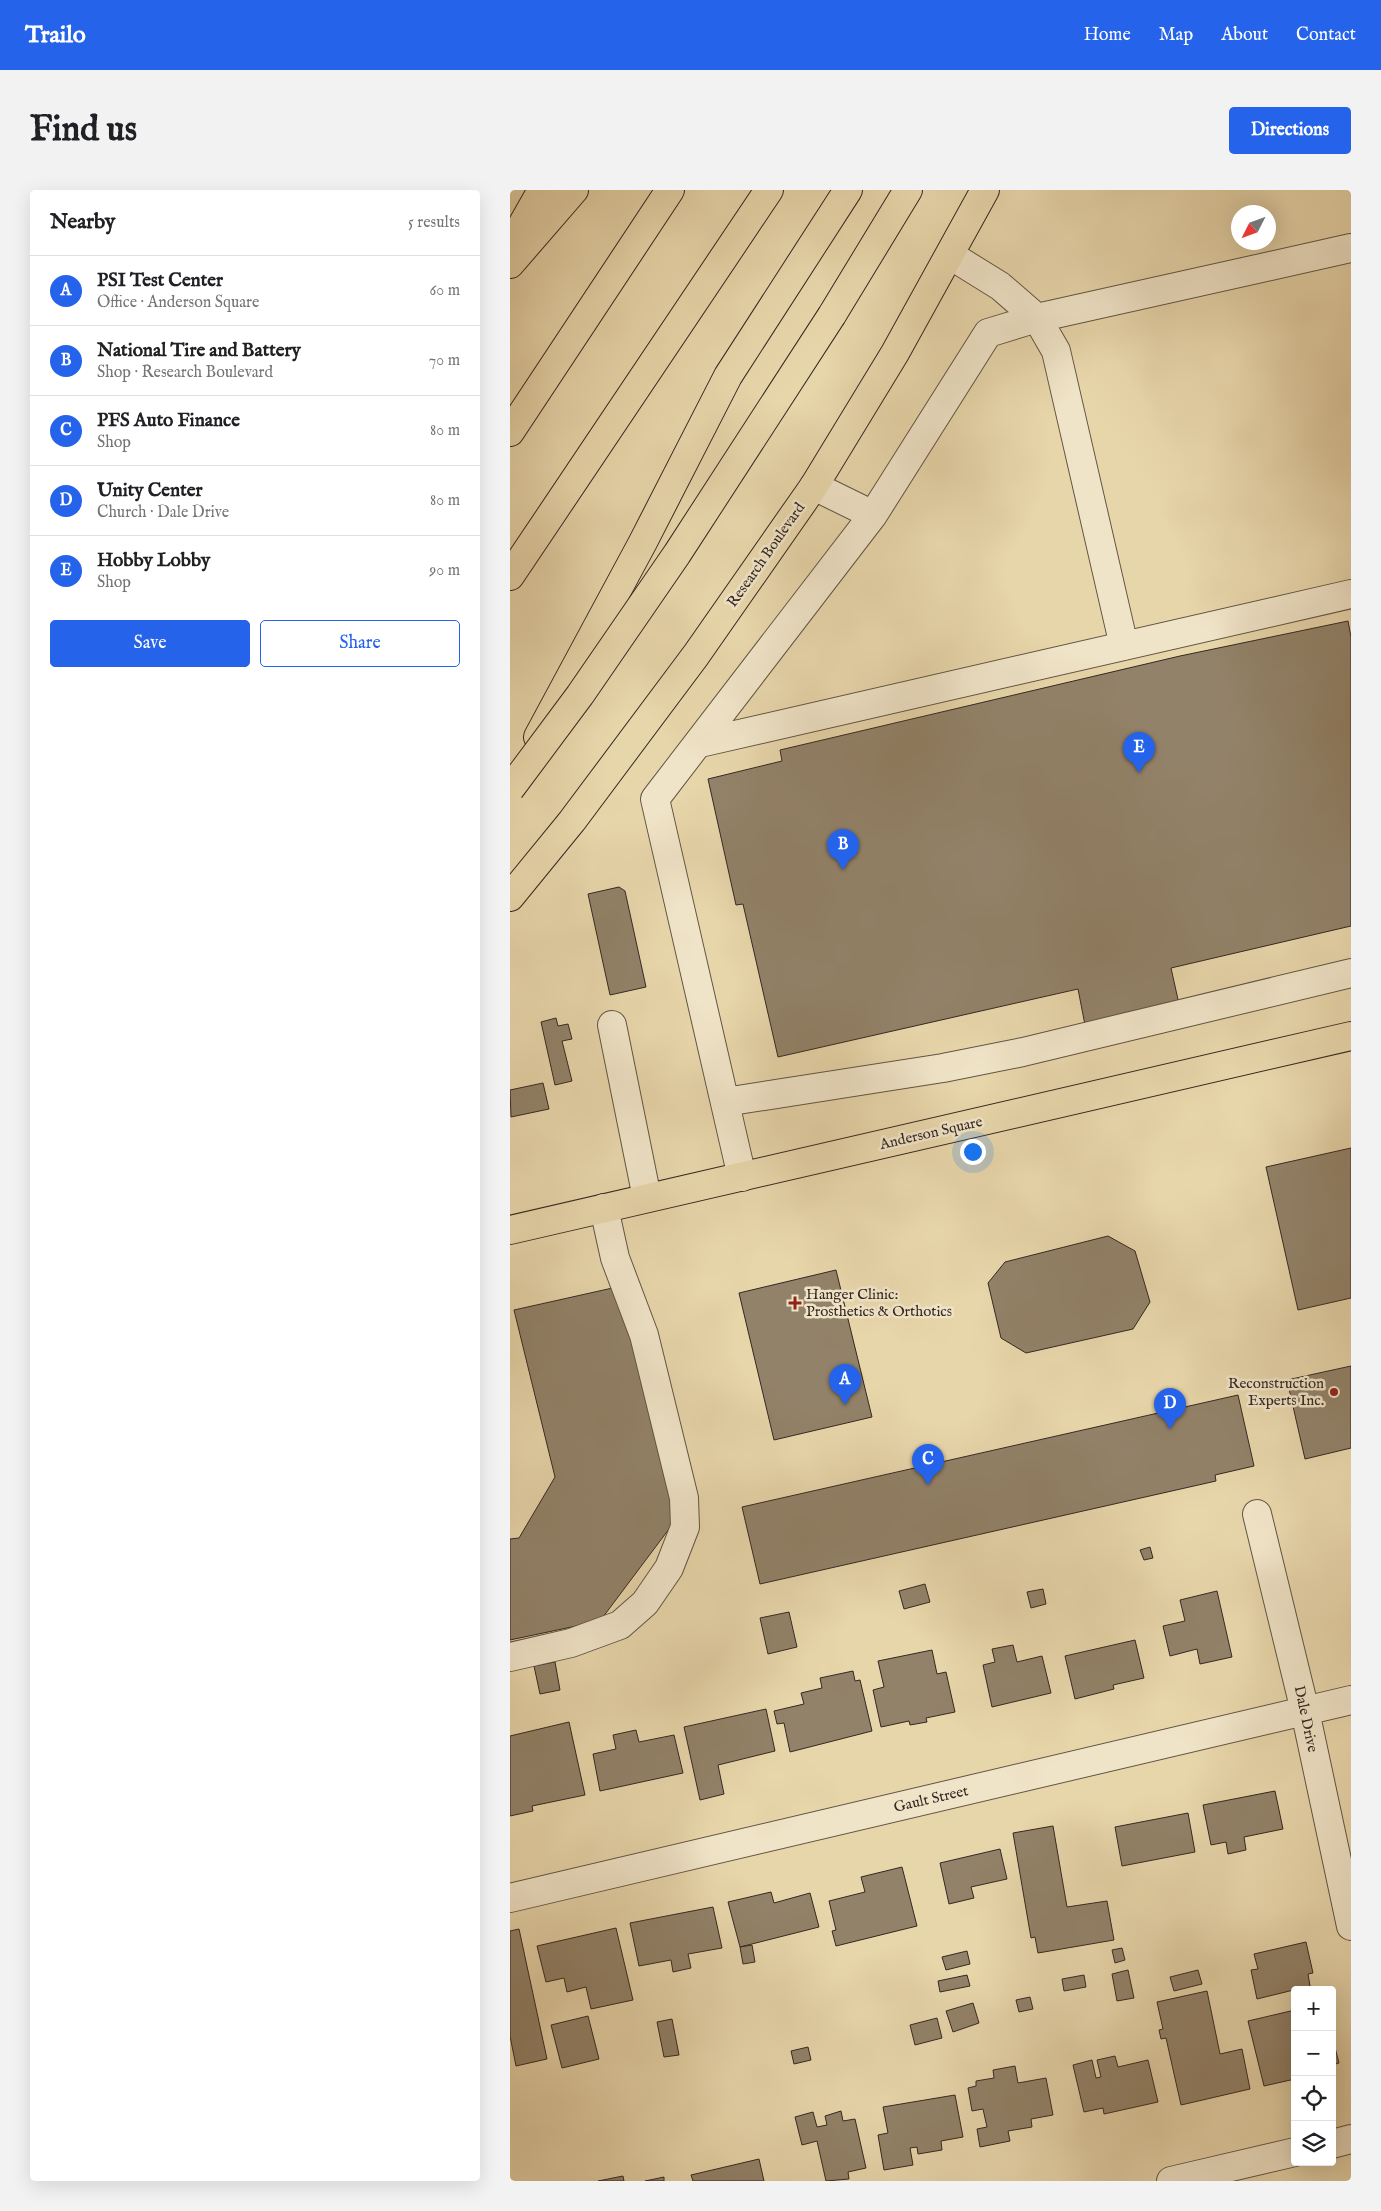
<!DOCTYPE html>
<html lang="en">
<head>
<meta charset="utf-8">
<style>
  body { margin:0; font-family:"IM FELL English",serif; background:#f2f2f2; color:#202124 }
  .controls { position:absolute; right:15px; bottom:15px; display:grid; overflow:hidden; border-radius:5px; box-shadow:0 5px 20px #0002 }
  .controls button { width:45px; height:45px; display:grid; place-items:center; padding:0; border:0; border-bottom:1px solid #e0e0e0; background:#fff; color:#202124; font:25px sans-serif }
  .compass { position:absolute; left:721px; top:15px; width:45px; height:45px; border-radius:50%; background:#fff; box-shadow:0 5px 20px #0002; rotate:228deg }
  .you { position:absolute; left:462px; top:961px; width:18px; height:18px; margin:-12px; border:4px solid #fff; border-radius:50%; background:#1a73e8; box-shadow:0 0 0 8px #1a73e833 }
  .badge { display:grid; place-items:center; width:32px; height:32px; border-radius:50%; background:#2563eb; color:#fff; font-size:16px; font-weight:700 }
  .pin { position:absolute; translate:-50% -41px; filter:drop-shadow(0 1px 2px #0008) }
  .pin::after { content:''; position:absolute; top:26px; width:18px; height:15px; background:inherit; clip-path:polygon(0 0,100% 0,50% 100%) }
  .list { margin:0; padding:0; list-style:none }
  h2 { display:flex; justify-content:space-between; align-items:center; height:65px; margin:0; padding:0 20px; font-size:21px }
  h2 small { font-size:16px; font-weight:400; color:#757577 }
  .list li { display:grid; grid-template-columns:32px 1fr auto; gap:15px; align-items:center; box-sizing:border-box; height:70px; padding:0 20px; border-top:1px solid #e0e0e0 }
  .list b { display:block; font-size:19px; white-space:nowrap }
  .list p { margin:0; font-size:16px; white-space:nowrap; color:#757577 }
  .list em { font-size:16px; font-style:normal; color:#757577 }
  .actions { display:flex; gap:10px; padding:15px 20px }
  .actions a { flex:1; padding:11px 0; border:1px solid #2563eb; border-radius:5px; text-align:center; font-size:18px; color:#2563eb }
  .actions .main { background:#2563eb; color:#fff }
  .icon { flex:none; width:28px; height:28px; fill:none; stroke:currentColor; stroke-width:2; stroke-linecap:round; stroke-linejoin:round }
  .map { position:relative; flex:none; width:841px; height:1991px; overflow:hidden; border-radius:5px }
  header { display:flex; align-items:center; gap:30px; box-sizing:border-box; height:70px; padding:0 25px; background:#2563eb; color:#fff }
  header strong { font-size:24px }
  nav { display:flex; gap:28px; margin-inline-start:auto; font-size:18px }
  .intro { display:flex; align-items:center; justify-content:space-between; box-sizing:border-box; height:120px; padding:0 30px }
  h1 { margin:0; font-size:35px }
  .button { padding:12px 22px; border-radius:5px; background:#2563eb; color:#fff; font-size:18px; font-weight:700 }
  main { display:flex; gap:30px; padding:0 30px }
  aside { flex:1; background:#fff; border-radius:5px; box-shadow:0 5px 20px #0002 }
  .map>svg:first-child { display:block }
  .building { fill:#928269; stroke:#342822 }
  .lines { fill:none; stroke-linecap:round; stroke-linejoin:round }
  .minor-casing { stroke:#615444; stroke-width:30 }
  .major-casing { stroke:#342822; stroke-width:30 }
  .highway-casing { stroke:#342822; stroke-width:30 }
  .minor { stroke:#f0e4c8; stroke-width:28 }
  .major { stroke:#e8d6ab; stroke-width:28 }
  .highway { stroke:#e8d6ab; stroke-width:28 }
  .highway-bridge-casing { stroke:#342822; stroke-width:30; stroke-linecap:butt }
  .highway-bridge { stroke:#e8d6ab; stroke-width:28 }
  .poi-dot { fill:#8f2418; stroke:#f0e4c8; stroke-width:2 }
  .labels { text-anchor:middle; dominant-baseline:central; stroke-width:5; stroke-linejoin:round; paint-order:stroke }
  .street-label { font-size:15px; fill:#342822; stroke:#f0e4c8 }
  .poi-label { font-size:15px; fill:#342822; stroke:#f0e4c8; text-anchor:start }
</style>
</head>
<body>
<header>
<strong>Trailo</strong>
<nav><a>Home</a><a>Map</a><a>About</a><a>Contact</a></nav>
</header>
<div class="intro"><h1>Find us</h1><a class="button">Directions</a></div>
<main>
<aside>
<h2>Nearby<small>5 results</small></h2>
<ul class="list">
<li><span class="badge">A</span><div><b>PSI Test Center</b><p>Office · Anderson Square</p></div><em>60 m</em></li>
<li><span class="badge">B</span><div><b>National Tire and Battery</b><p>Shop · Research Boulevard</p></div><em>70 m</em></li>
<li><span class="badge">C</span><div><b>PFS Auto Finance</b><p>Shop</p></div><em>80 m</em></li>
<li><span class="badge">D</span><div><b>Unity Center</b><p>Church · Dale Drive</p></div><em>80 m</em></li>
<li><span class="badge">E</span><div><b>Hobby Lobby</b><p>Shop</p></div><em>90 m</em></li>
</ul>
<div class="actions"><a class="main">Save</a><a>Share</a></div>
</aside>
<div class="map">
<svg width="841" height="1991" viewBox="0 0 841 1991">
  <rect width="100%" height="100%" fill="#e8d6ab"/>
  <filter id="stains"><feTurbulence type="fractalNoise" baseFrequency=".004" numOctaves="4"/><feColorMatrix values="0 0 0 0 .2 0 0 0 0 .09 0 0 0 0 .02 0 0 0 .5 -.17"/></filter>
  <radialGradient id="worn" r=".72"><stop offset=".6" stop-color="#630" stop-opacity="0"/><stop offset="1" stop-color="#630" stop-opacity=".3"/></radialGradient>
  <path class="building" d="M838,431L841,447V736L661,778L669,814L575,835L568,799L268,867L233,714L226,715L198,589L272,571L270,560L670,466Z
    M109,697L115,701L136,797L100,805L78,704Z
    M46,828L48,836L58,834L62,849L52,851L62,891L45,895L31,832Z
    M33,893L39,919L1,927L0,900Z
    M841,958V1108L788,1120L756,977Z
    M598,1046L625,1061L640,1112L623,1139L516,1163L491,1148L478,1093L495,1072Z
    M326,1080L362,1227L264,1250L229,1103Z
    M107,1097L171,1323L90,1431L0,1450V1349L9,1348L45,1287L4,1120Z
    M841,1176V1258L795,1269L777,1190Z
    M728,1205L744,1276L705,1285L706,1291L250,1394L232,1317Z
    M640,1357L643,1368L634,1370L630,1360Z
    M415,1394L420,1412L394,1419L389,1401Z
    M533,1399L536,1414L521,1418L517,1402Z
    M707,1401L722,1467L690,1474L687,1459L660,1466L653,1436L675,1431L670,1410Z
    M279,1422L287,1457L258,1464L250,1428Z
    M625,1450L634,1488L603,1495L604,1499L565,1509L555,1466Z
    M503,1455L507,1472L532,1466L541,1503L482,1517L473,1475L485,1472L482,1459Z
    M422,1460L427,1484L436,1482L445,1522L416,1528L417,1532L400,1535L399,1531L371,1537L363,1500L374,1497L368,1471Z
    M45,1472L50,1500L30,1504L24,1476Z
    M343,1481L345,1491L350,1490L362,1541L280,1562L274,1533L267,1534L264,1521L294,1514L291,1503L312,1498L310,1488Z
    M256,1519L265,1561L208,1575L214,1604L190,1610L174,1537Z
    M59,1532L75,1605L22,1616L23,1621L0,1626V1546Z
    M126,1540L129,1552L164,1545L173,1583L90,1601L83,1564L106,1559L103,1545Z
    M765,1601L773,1639L734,1647L736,1660L718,1664L716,1652L701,1655L693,1615Z
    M678,1623L685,1662L612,1676L605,1637Z
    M543,1636L557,1717L597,1711L604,1750L528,1763L525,1747L521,1748L503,1643Z
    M490,1659L497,1689L461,1697L464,1708L439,1714L430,1673Z
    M392,1677L407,1736L326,1756L322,1741L326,1740L319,1711L355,1702L351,1687Z
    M261,1702L264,1713L300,1703L309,1737L230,1757L218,1712Z
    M203,1717L212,1758L178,1764L181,1778L163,1782L161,1770L129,1776L120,1733Z
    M106,1738L123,1810L81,1819L76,1797L57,1802L54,1788L36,1792L27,1756Z
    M9,1739L37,1869L6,1876L0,1846V1741Z
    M796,1752L803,1783L798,1784L800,1796L747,1809L741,1780L748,1779L744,1764Z
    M242,1755L245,1772L233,1774L230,1757Z
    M612,1758L615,1770L605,1773L602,1760Z
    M457,1761L460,1774L436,1780L432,1767Z
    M618,1780L624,1808L607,1811L602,1784Z
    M688,1780L692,1794L664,1801L660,1787Z
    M457,1785L460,1796L430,1802L428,1791Z
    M574,1785L576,1797L554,1801L552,1789Z
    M697,1801L710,1864L732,1859L740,1899L671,1915L656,1848L651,1849L649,1840L653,1839L647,1812Z
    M520,1807L523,1819L509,1822L506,1810Z
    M463,1813L469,1833L443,1842L436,1821Z
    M785,1820V1889L754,1896L738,1831Z
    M78,1826L89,1869L52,1878L41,1835Z
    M427,1828L432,1848L405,1855L400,1835Z
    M162,1829L169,1865L154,1867L147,1832Z
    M822,1846L829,1873L822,1875Z
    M298,1857L301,1870L284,1874L281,1861Z
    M605,1866L608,1877L638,1870L648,1912L594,1924L593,1918L574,1922L563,1875L582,1870L586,1888L591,1887L587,1870Z
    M505,1876L508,1893L536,1888L543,1925L521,1929L522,1937L498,1941L500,1951L470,1957L467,1939L477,1937L473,1919L462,1921L458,1898L466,1896V1891L484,1888L483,1880Z
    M445,1905L453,1947L431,1951L432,1960L408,1964L407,1957L400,1958L403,1975L374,1980L368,1945L378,1943L373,1917Z
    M331,1921L333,1931L345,1929L356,1978L338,1982L339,1989L316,1991L307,1951L292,1955L285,1927L303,1922L307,1937L317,1935L315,1926Z
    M249,1969L254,1991H183L181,1985Z
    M113,1986L114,1991H88Z
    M154,1987V1991H135Z"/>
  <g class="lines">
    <g class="minor-casing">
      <path id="minor" d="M440,65L490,96L527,128L546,161L614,456
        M304,296L363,325
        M190,553L841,404
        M102,835L137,1008
        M215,912L433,878L513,862L841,783
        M232,987L145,609L363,325L478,143L527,128L841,58
        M747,1324L795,1521L841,1736
        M0,1467L61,1453L110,1435L135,1413L159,1378L175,1337L174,1308L134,1145L105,1068L94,1018
        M0,1708L841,1510
        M822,1954L841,1949
        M661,1991L785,1962"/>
    </g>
    <g class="major-casing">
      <path id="major" d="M0,707L62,631L186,465L304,296L385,163L475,0
        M0,1040L841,846"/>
    </g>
    <g class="highway-casing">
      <path id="highway" d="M2,53L32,0
        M0,74L64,0
        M322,125L398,0
        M0,242L160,0
        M0,386L259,0
        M28,547L133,352L218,186L338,0"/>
    </g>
    <use href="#minor" class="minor"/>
    <use href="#major" class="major"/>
    <use href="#highway" class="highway"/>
    <g class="highway-bridge-casing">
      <path id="highway-bridge" d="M0,599L70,505L167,364L322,125"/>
    </g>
    <use href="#highway-bridge" class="highway-bridge"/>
  </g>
  <g class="poi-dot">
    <path d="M282.5 1105.5h5v5h5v5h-5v5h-5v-5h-5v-5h5z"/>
    <circle cx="824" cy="1202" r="5"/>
  </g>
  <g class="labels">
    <g class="street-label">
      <text transform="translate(256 365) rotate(-55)">Research Boulevard</text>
      <text transform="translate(421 943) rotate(-13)">Anderson Square</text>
      <text transform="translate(796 1529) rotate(78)">Dale Drive</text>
      <text transform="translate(421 1609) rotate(-13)">Gault Street</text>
    </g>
    <g class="poi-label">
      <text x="296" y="1104">Hanger Clinic:<tspan x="296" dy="17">Prosthetics &amp; Orthotics</tspan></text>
      <text x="814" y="1193" text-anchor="end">Reconstruction<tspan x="814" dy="17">Experts Inc.</tspan></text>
    </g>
  </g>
  <rect width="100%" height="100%" filter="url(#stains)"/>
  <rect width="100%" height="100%" fill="url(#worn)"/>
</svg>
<div class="controls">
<button>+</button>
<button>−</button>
<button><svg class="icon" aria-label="locate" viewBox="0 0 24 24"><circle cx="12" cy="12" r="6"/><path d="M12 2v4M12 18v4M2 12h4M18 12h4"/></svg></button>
<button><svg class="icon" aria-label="layers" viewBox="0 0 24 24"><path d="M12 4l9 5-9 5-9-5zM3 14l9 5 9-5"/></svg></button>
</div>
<svg class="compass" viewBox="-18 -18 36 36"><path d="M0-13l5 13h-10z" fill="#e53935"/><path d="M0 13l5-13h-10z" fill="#757577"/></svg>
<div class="you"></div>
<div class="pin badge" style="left:335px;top:1215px">A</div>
<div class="pin badge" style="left:333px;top:680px">B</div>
<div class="pin badge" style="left:418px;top:1295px">C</div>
<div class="pin badge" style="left:660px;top:1239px">D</div>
<div class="pin badge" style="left:629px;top:583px">E</div>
</div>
</main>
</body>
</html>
